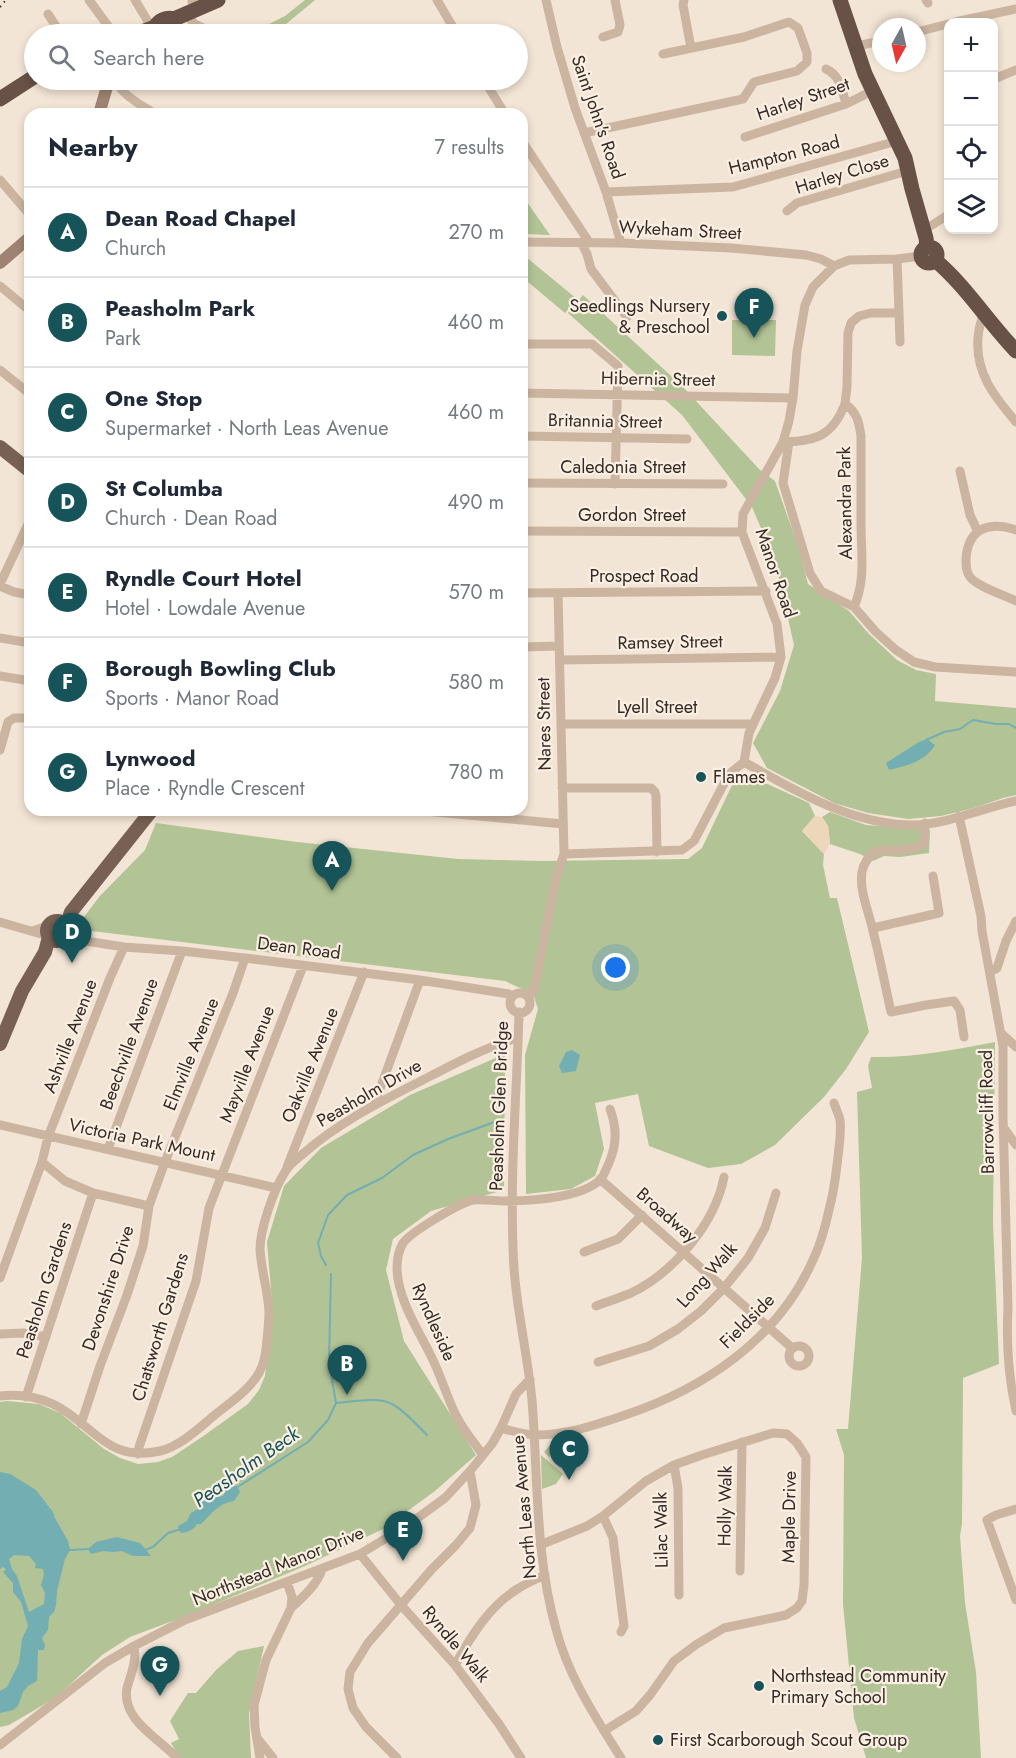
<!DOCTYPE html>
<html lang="en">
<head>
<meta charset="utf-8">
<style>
  body { margin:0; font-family:Jost,sans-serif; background:#f2f2f3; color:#1f2937 }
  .controls { position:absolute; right:18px; top:18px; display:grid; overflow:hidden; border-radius:12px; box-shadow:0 3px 9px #0003 }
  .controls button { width:54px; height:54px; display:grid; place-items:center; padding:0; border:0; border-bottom:2px solid #e0e1e3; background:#fff; color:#1f2937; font:30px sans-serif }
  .compass { position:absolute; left:872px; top:18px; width:54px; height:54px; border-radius:50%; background:#fff; box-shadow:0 3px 9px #0003; rotate:188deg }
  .you { position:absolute; left:616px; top:968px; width:21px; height:21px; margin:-15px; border:4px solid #fff; border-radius:50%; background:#1a73e8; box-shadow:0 0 0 9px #1a73e833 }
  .badge { display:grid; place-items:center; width:39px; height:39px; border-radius:50%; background:#175459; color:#fff; font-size:20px; font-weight:700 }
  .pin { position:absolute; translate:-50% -50px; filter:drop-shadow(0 2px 3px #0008) }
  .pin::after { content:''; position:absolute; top:32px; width:21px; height:18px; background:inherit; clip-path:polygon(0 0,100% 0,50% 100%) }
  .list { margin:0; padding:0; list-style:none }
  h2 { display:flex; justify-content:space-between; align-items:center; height:78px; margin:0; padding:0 24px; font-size:26px }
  h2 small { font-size:20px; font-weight:400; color:#747a83 }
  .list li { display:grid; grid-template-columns:39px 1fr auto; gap:18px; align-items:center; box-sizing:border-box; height:90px; padding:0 24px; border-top:2px solid #e0e1e3 }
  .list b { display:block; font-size:22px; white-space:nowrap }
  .list p { margin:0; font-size:20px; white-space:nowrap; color:#747a83 }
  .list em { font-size:20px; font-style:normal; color:#747a83 }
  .icon { flex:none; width:33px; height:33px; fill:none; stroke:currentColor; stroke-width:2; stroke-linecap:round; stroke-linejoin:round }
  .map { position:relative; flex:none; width:1016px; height:1758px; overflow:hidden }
  .search { position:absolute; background:#fff; box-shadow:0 3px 9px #0003; left:24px; top:24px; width:504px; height:66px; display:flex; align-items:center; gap:15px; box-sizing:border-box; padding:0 21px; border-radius:33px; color:#747a83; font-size:22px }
  .panel { position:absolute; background:#fff; box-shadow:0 3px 9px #0003; left:24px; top:108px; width:504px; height:708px; border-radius:18px }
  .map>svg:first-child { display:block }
  .green { fill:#b2c395 }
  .plaza { fill:#edd7bb }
  .water { fill:#72aeb2; fill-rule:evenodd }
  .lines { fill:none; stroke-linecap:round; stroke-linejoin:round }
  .stream { stroke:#72aeb2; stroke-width:2 }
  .minor { stroke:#cbb5a1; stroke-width:9 }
  .secondary { stroke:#9f8372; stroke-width:12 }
  .primary { stroke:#786154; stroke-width:14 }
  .trunk { stroke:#685247; stroke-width:15 }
  .rail { stroke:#352a24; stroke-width:2; stroke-dasharray:1.5 4.5; stroke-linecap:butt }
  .poi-dot { fill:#175459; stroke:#faefe2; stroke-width:2 }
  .labels { text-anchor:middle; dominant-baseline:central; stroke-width:4.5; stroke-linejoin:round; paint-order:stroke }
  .street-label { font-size:18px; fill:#352a24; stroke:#faefe2 }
  .poi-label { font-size:18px; fill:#352a24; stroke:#faefe2; text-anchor:start }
  .water-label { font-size:20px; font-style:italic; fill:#175459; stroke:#faefe2 }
</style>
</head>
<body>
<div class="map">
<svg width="1016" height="1758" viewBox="0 0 1016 1758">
  <rect width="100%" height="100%" fill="#f3e5d5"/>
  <path class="green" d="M305,0H315L274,34H249L285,16Z
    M522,195L550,235L522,234Z
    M526,257L577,299L565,313L522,277V261Z
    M583,295L682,386L759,469L775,481L799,549L808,584L849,611L869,634L897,660L916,670L936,674L935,701L1016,708V795L1003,798L974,808L941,816L908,819L868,813L834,803L767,768L753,743L780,691L794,645L775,561L752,507L682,415L568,313Z
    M732,320H776L775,356L732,355Z
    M750,776L809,803L815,816L802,831L824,854L823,865L830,898H837L869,1032L846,1069L824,1097L775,1145L741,1164L708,1168L649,1146L638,1094L595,1103L604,1149L595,1176L571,1189L526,1194L525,1055L538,1009L533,994L505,981L75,929L99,897L145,850L156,823L297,842L458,859L543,861L688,859L702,848L734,781L739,778Z
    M830,812L866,825L930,830L929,853L900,857L884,856L873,861L860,854L830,844L828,826L822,817Z
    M995,1042L993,1224L999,1364L963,1378L962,1524L960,1536L965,1603L976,1672L981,1758H866L854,1718L843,1604L844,1455L836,1429H848L862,1258L857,1092L872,1088L868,1066L871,1057C913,1058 954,1050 995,1042Z
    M505,1054L504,1190L431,1211L393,1239L386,1270L404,1341L476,1455L435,1491L383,1529L305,1566L191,1614L130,1637L102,1655L55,1698L9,1725L0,1727V1402L7,1401L39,1404L60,1413L104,1449L120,1458L138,1464L158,1462L172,1457L202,1437L248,1404L259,1390L265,1376L273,1313L267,1242L284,1186L321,1148L410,1095Z
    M573,1438L575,1439V1444L567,1453L558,1446L549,1457L544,1452L552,1443Z
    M541,1455L563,1474L556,1484L542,1489Z
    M264,1646L249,1713L251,1758H180L171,1743L179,1739L170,1721L188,1693H196L216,1670L238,1651Z"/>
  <path class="plaza" d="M815,816L822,817L828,826L830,844L824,854L802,831Z"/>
  <path class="water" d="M927,739L935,745C925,762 907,765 889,770L886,763L919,742Z
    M572,1050L580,1055L576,1071L562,1073L559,1066L566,1052Z
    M0,1472L10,1474L36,1490L53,1512L55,1518L68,1541L70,1550L65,1559L57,1591L56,1605L54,1612L49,1617L48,1630L42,1638L45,1645L44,1650H38L37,1681L28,1686L23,1692L18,1706L13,1710L0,1713V1691L7,1687L19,1663L22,1639L28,1626L21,1602L13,1592V1583L3,1572L6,1569L3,1567L0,1569ZM14,1555L29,1556L36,1564L35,1568L43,1569L44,1574L41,1585L45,1593L44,1604L29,1612L17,1576L12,1569L9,1559Z
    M228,1486H237L240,1492L234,1501C219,1503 211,1514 201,1524H197C195,1529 186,1533 181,1533L179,1530L178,1526L187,1521L191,1513L198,1509C200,1498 214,1498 223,1496Z
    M117,1537L140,1543L151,1556H133L122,1551L113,1552L103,1551L91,1554L88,1549L96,1542Z"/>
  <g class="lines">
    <path class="stream" d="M926,740L944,732L960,729L973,720L996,724H1009L1016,728
      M326,1265L321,1256L318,1243L328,1215L347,1195L382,1178L413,1155L448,1139L500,1120
      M336,1403C351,1402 379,1396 392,1404C405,1411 416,1424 427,1435
      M236,1488L308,1442L328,1420L336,1403L329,1362L331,1274
      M70,1550L89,1549
      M145,1550L153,1547L168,1533L181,1529"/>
    <path class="minor" d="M89,0L114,34
      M135,0L152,28
      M437,0L457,34
      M546,0L557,47L575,108L606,192L621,243
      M684,0L683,5L691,48
      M926,0L928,3
      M192,2L194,0
      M48,14L61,34
      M185,14L195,24L209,31
      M955,22L1016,9
      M917,32L948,24
      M603,37L618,32L620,25L615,0
      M856,46L881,41
      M826,69C840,75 842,90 846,104
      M994,79L1016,70
      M115,80C123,96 140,104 155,114
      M484,80L505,114
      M584,133L743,99L754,82L797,71L807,62V53L798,28L789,22L744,37L663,54
      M745,137L846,104L872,91
      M522,141L589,242
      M0,180L30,215
      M606,192L733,187L897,141
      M787,211L797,203L907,171
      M924,230L948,215
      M522,242L621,243L731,248L806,255L821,259L834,266
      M581,242L587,254L591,269L627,317
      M0,286L30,311
      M899,313L900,342
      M984,314C980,322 979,328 978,337C975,373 994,396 1016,422
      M522,344H592L618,366L615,484
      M0,370L30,394
      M522,393L793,398
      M522,436L687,439
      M785,442C817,441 833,435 845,404
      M789,442L783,483L810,573L821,591L854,607L876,632L896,650L914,662L935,667L1016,672
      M960,471L970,515L978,532
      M522,483L723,484
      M1016,530C989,521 968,528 966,559C966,566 966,572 970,577C978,587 1004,595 1016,601
      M522,531L742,532
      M0,584L30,520
      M0,586L14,592L30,595
      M522,593L766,591
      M558,593L564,854
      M854,607C866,580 861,553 861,524C861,495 861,465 861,436C859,422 857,412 845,404L847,387L848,333L851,323L859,316L871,313H899L897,259
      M0,638L30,643
      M522,647L559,646
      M560,660L781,657
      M0,676L30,681
      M561,724H753
      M0,750L8,722L14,718H30
      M744,762C796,791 852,825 914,825C948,824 983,808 1016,801
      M562,788H651L655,792L656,796L657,852
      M414,810L563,824
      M959,816L981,916L982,931L1003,1046V1115L1008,1308C1006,1345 1008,1375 1016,1411
      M925,823L924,844C904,854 892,848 873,852C868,858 863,864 862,872C859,891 869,912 873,931C880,958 885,985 891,1012L926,1005L954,1001L960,1010L964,1037
      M0,922L48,936
      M873,928L939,913L933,876
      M32,931L50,925
      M60,940H79L124,947L182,951L245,958L420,980L509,994L513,996
      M990,972L997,968L1006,941L1016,921
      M510 1003a10 10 0 1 1 20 0a10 10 0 1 1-20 0Z
      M528,997L534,990L556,878L564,854L682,850L694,841L729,774L744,762L749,733L775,678L781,657L777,624L742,532L743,514L783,442L789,421L793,398L797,351L805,305L813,287L834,266L849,260L897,259L921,256
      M519,1012C517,1091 510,1169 513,1248C514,1299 527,1349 532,1400C538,1477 535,1555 556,1629C568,1676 596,1718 621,1758
      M1002,1034L1016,1047
      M374,1105L420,980
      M0,1125L276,1188
      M1004,1128L1016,1145
      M108,1149L182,951
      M42,1162L65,1181L93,1193L149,1206
      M287,1167L364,972
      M600,1179L792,1348
      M584,1252L618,1239L642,1215
      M0,1278L42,1162L48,1137L110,978L124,947
      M596,1306C607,1302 619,1298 631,1293C673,1273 715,1224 724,1177
      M0,1334L23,1333L46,1337
      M789 1356a10 10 0 1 1 20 0a10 10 0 1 1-20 0Z
      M598,1362L649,1346L678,1329L701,1311L724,1288L748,1258L765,1228L776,1193
      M0,1396C17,1394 37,1397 53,1404C94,1424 106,1463 160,1451C181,1446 200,1427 216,1414C231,1402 249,1390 259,1373C265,1362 266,1351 267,1339C268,1330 269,1320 269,1312C268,1290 261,1270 260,1249C260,1229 274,1189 285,1172C289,1164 297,1159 304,1153C337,1124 376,1104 415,1084C448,1067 482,1048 518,1038
      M26,1397L93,1193
      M81,1424L100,1366L127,1295L143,1246L149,1206L165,1162L233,993L245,958
      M501,1428C512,1431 525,1435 536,1435C566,1435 596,1425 625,1415C703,1389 777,1340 812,1262C822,1242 827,1219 832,1197C836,1178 838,1158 840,1138C840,1133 841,1126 840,1120C839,1115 836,1109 834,1103
      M138,1454L139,1447L196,1281L209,1208L303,966
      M483,1455C472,1440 460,1426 453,1409C445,1391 439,1371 430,1354C417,1328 398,1299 397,1269C397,1260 398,1251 403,1243C411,1232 459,1203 473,1200C482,1199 495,1201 505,1201C530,1201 583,1198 601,1179C604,1175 607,1167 609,1163C617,1144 617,1128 610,1109
      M674,1465L678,1488L679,1595
      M1016,1509L996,1515L987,1520L1016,1600
      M603,1516L613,1538L624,1626L621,1632
      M540,1545L587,1526L603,1516L646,1481L674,1465L702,1455L773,1433L787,1434L797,1443L806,1457L804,1585L802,1601L797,1608L786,1615L724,1628L697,1644L674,1661L650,1695L636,1711L604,1731
      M360,1554L401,1605L455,1665L499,1724L521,1758
      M740,1571L742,1442
      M291,1608C302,1598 318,1584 322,1569
      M134,1646C137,1661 131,1674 127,1688C121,1720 159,1738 177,1758
      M455,1665C471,1636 490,1605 519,1588C527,1583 536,1579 545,1575
      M258,1739L273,1758
      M0,1745L105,1663L134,1646L185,1620L360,1554L408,1525L445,1498L470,1471L492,1444L501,1428L516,1394L530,1379
      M260,1758L255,1727L254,1705L266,1660L291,1608L292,1597L287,1582
      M397,1758L366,1727L353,1708L348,1689L350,1672L368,1643L432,1569L456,1545L470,1528L476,1505L470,1471"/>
    <path class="secondary" d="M99,114L109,80
      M0,263L30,237"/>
    <path class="primary" d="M0,447L30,471
      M47 931a10 10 0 1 1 20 0a10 10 0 1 1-20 0Z
      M66,927L71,912L152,810
      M0,1044L22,991L45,952L49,937"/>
    <path class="trunk" d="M840,0L865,74L905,158L912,189L926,238L927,247
      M136,34L155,27C159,20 166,17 174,19L218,0
      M0,99L34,77
      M921 255a8 8 0 1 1 16 0a8 8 0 1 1-16 0Z
      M935,260C966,286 988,322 1016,351"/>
    <path class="rail" d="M0,7L6,0"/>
  </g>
  <g class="poi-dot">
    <circle cx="722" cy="316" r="6"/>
    <circle cx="701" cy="777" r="6"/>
    <circle cx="759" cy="1686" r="6"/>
    <circle cx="658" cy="1740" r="6"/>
  </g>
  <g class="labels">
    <g class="street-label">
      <text transform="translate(803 99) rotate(-19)">Harley Street</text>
      <text transform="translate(598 117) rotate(71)">Saint John's Road</text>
      <text transform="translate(784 155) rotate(-14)">Hampton Road</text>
      <text transform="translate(842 174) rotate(-17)">Harley Close</text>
      <text transform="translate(680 230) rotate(3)">Wykeham Street</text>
      <text transform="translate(658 379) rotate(1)">Hibernia Street</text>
      <text transform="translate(605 421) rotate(1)">Britannia Street</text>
      <text x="623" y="467">Caledonia Street</text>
      <text transform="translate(845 503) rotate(-91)">Alexandra Park</text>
      <text x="632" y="515">Gordon Street</text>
      <text transform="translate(776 573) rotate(71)">Manor Road</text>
      <text x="644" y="576">Prospect Road</text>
      <text transform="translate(670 642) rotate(-1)">Ramsey Street</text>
      <text x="657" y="707">Lyell Street</text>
      <text transform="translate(544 724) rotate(-91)">Nares Street</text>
      <text transform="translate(299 948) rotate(7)">Dean Road</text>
      <text transform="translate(70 1036) rotate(-69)">Ashville Avenue</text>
      <text transform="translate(129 1044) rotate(-70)">Beechville Avenue</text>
      <text transform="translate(191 1054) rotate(-68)">Elmville Avenue</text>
      <text transform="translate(247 1064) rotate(-69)">Mayville Avenue</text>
      <text transform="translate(310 1065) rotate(-68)">Oakville Avenue</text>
      <text transform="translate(369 1093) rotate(-30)">Peasholm Drive</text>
      <text transform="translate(499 1106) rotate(-88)">Peasholm Glen Bridge</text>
      <text transform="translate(987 1112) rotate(-91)">Barrowcliff Road</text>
      <text transform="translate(142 1140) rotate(12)">Victoria Park Mount</text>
      <text transform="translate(667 1215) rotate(41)">Broadway</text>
      <text transform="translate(707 1275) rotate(-48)">Long Walk</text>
      <text transform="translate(108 1288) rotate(-72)">Devonshire Drive</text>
      <text transform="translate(44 1290) rotate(-72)">Peasholm Gardens</text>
      <text transform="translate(747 1321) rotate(-45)">Fieldside</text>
      <text transform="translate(434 1322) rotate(66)">Ryndleside</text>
      <text transform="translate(160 1327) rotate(-73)">Chatsworth Gardens</text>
      <text transform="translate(725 1506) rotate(-89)">Holly Walk</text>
      <text transform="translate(524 1507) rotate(-95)">North Leas Avenue</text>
      <text transform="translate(789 1517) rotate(-89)">Maple Drive</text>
      <text transform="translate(661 1530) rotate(-91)">Lilac Walk</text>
      <text transform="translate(278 1566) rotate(-22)">Northstead Manor Drive</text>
      <text transform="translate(456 1644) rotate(50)">Ryndle Walk</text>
    </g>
    <g class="poi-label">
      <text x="710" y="306" text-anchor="end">Seedlings Nursery<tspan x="710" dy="21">&amp; Preschool</tspan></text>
      <text x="713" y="777">Flames</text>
      <text x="771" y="1676">Northstead Community<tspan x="771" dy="21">Primary School</tspan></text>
      <text x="670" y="1740">First Scarborough Scout Group</text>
    </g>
    <g class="water-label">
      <text transform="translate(246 1467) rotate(-35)">Peasholm Beck</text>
    </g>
  </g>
</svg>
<div class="controls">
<button>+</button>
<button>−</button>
<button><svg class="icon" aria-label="locate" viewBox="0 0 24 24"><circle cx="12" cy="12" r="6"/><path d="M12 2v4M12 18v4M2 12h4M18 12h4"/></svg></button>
<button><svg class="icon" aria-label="layers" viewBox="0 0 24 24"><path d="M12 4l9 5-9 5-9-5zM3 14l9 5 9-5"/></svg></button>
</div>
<svg class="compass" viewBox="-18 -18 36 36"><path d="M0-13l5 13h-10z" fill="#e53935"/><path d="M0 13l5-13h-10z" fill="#747a83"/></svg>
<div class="you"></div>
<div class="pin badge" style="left:332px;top:891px">A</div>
<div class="pin badge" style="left:347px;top:1395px">B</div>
<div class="pin badge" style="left:569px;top:1480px">C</div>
<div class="pin badge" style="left:72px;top:963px">D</div>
<div class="pin badge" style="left:403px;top:1561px">E</div>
<div class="pin badge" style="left:754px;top:338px">F</div>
<div class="pin badge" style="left:160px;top:1696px">G</div>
<div class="search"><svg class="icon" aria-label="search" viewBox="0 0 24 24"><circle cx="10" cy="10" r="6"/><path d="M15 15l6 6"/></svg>Search here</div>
<section class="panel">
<h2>Nearby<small>7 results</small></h2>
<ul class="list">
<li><span class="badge">A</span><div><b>Dean Road Chapel</b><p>Church</p></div><em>270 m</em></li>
<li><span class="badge">B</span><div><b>Peasholm Park</b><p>Park</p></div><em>460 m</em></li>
<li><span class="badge">C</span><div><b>One Stop</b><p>Supermarket · North Leas Avenue</p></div><em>460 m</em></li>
<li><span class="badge">D</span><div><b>St Columba</b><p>Church · Dean Road</p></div><em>490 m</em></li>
<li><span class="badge">E</span><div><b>Ryndle Court Hotel</b><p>Hotel · Lowdale Avenue</p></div><em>570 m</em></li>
<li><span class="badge">F</span><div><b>Borough Bowling Club</b><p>Sports · Manor Road</p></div><em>580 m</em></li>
<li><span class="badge">G</span><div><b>Lynwood</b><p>Place · Ryndle Crescent</p></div><em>780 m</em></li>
</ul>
</section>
</div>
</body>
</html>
